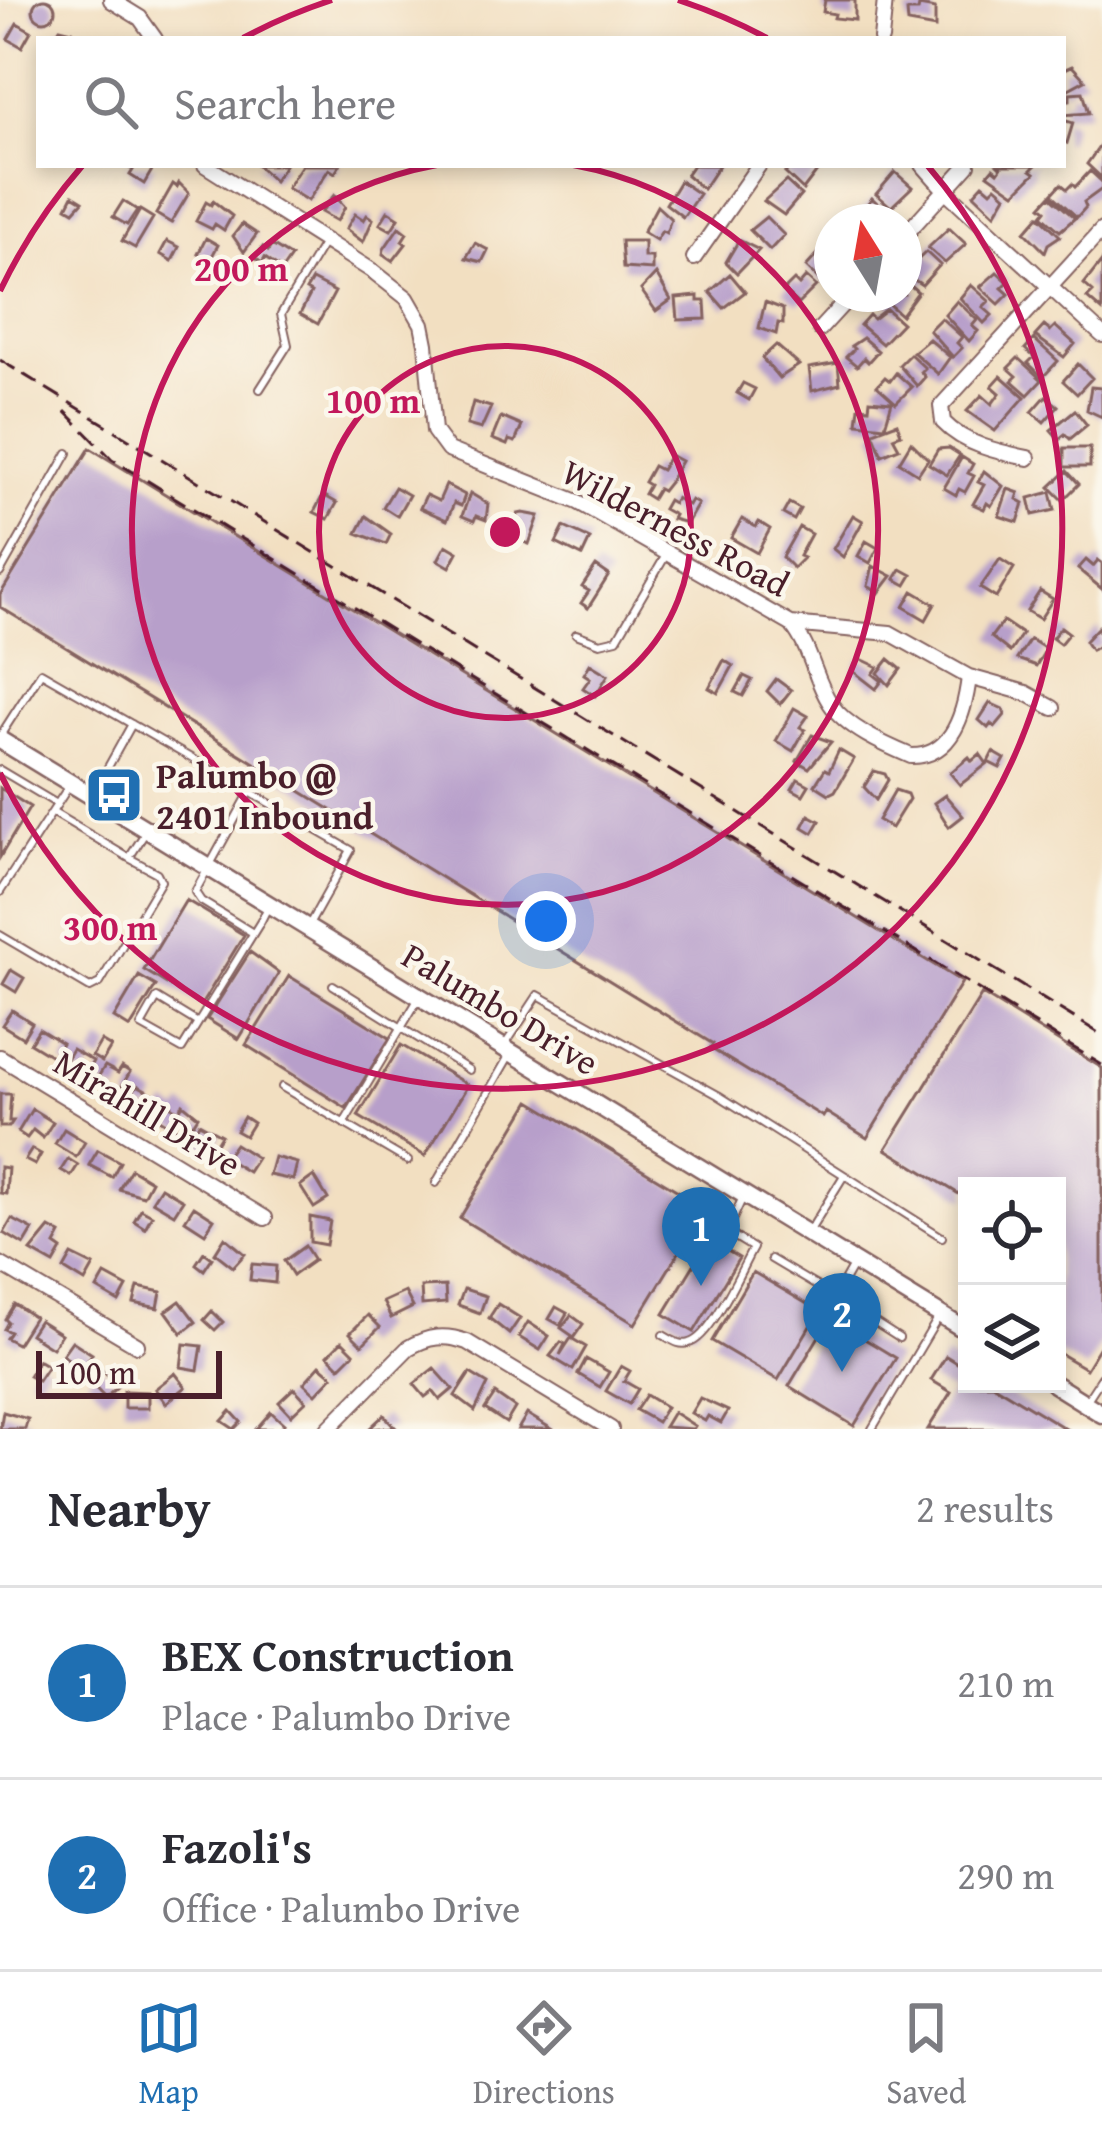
<!DOCTYPE html>
<html lang="en">
<head>
<meta charset="utf-8">
<style>
  body { margin:0; font-family:"Gentium Book Plus",serif; background:#f7f7f7; color:#2b2b33 }
  .controls { position:absolute; right:36px; bottom:36px; display:grid; overflow:hidden; border-radius:0px; box-shadow:0 6px 18px #0003 }
  .controls button { width:108px; height:108px; display:grid; place-items:center; padding:0; border:0; border-bottom:3px solid #e1e1e2; background:#fff; color:#2b2b33; font:60px sans-serif }
  .compass { position:absolute; left:814px; top:204px; width:108px; height:108px; border-radius:50%; background:#fff; box-shadow:0 6px 18px #0003; rotate:349deg }
  .scale { position:absolute; left:36px; bottom:30px; width:186px; box-sizing:border-box; padding-left:12px; border:6px solid #4a1f2b; border-top:0; font-size:33px; line-height:42px; white-space:nowrap; color:#4a1f2b; -webkit-text-stroke:9px #fbf7ec; paint-order:stroke }
  .you { position:absolute; left:546px; top:921px; width:42px; height:42px; margin:-30px; border:9px solid #fff; border-radius:50%; background:#1a73e8; box-shadow:0 0 0 18px #1a73e833 }
  .badge { display:grid; place-items:center; width:78px; height:78px; border-radius:50%; background:#1f6fb2; color:#fff; font-size:39px; font-weight:700 }
  .pin { position:absolute; translate:-50% -99px; filter:drop-shadow(0 3px 6px #0008) }
  .pin::after { content:''; position:absolute; top:63px; width:42px; height:36px; background:inherit; clip-path:polygon(0 0,100% 0,50% 100%) }
  .list { margin:0; padding:0; list-style:none }
  h2 { display:flex; justify-content:space-between; align-items:center; height:156px; margin:0; padding:0 48px; font-size:51px }
  h2 small { font-size:39px; font-weight:400; color:#7c7c81 }
  .list li { display:grid; grid-template-columns:78px 1fr auto; gap:36px; align-items:center; box-sizing:border-box; height:192px; padding:0 48px; border-top:3px solid #e1e1e2 }
  .list b { display:block; font-size:45px; white-space:nowrap }
  .list p { margin:0; font-size:39px; white-space:nowrap; color:#7c7c81 }
  .list em { font-size:39px; font-style:normal; color:#7c7c81 }
  .icon { flex:none; width:66px; height:66px; fill:none; stroke:currentColor; stroke-width:2; stroke-linecap:round; stroke-linejoin:round }
  .map { position:relative; flex:none; width:1102px; height:1429px; overflow:hidden }
  .search { position:absolute; background:#fff; box-shadow:0 6px 18px #0003; left:36px; right:36px; top:36px; height:132px; display:flex; align-items:center; gap:30px; box-sizing:border-box; padding:0 42px; border-radius:0px; color:#7c7c81; font-size:45px }
  .sheet { height:540px; background:#fff }
  nav { display:flex; justify-content:space-around; align-items:center; box-sizing:border-box; height:168px; border-top:3px solid #e1e1e2; background:#fff; font-size:33px; color:#7c7c81 }
  nav a { display:grid; justify-items:center; gap:6px }
  nav .on { color:#1f6fb2 }
  .map>svg:first-child { display:block }
  .building { fill:#b79fca }
  .lines { fill:none; stroke-linecap:round; stroke-linejoin:round }
  .service-casing { stroke:#856260; stroke-width:10 }
  .minor-casing { stroke:#856260; stroke-width:18 }
  .tertiary-casing { stroke:#856260; stroke-width:21 }
  .service { stroke:#fff; stroke-width:6 }
  .minor { stroke:#fff; stroke-width:14 }
  .tertiary { stroke:#fff; stroke-width:16 }
  .rail { stroke:#4a1f2b; stroke-width:3; stroke-dasharray:18 9; stroke-linecap:butt }
  .ring { fill:none; stroke:#c2185b; stroke-width:6 }
  .labels { text-anchor:middle; dominant-baseline:central; stroke-width:9; stroke-linejoin:round; paint-order:stroke }
  .street-label { font-size:36px; fill:#4a1f2b; stroke:#fbf7ec }
  .poi-label { font-size:36px; font-weight:bold; fill:#4a1f2b; stroke:#fbf7ec; text-anchor:start }
  .centre { fill:#c2185b; stroke:#fbf7ec; stroke-width:6 }
  .ring-label { font-size:36px; text-anchor:middle; font-weight:bold; fill:#c2185b; stroke:#fbf7ec; stroke-width:9; stroke-linejoin:round; paint-order:stroke }
</style>
</head>
<body>
<div class="map">
<svg width="1102" height="1429" viewBox="0 0 1102 1429">
  <rect width="100%" height="100%" fill="#fbf7ec"/>
  <filter id="ink" filterUnits="userSpaceOnUse"><feTurbulence type="fractalNoise" baseFrequency=".00833" numOctaves="2"/><feDisplacementMap in="SourceGraphic" scale="24" xChannelSelector="R" yChannelSelector="G"/><feConvolveMatrix kernelMatrix="1 2 1 2 8 2 1 2 1" color-interpolation-filters="sRGB"/></filter>
  <filter id="wash" filterUnits="userSpaceOnUse"><feTurbulence type="fractalNoise" baseFrequency=".004" numOctaves="4" result="noise"/><feDisplacementMap in="SourceGraphic" scale="48" xChannelSelector="R" yChannelSelector="G"/><feGaussianBlur stdDeviation="2.7" result="paint"/><feColorMatrix in="noise" values="0 0 0 0 0 0 0 0 0 0 0 0 0 0 0 0 0 1.4 0 .05"/><feComposite in="paint" operator="in"/></filter>
  <g filter="url(#wash)">
    <rect width="100%" height="100%" fill="#f2dfc1"/>
    <g id="blocks">
      <path class="building" d="M33 10a11 11 0 1 1 22 0a11 11 0 1 1-22 0Z
        M825,0H855V20L834,18L835,14L823,12Z
        M919,6L935,9V28L908,23L907,11H918Z
        M17,23L31,31L22,47L8,39Z
        M60,28L72,31L70,34L78,39H53Z
        M1072,66L1085,80L1063,92V70Z
        M1083,92L1089,113L1063,115V101L1070,100V93Z
        M1063,120L1073,123L1067,143L1063,141Z
        M1099,147L1102,150V178L1087,164Z
        M124,165H155L144,184L130,175L133,170Z
        M257,165H285L274,181Z
        M302,165H340L335,173L329,169L308,201L287,188Z
        M693,165H719L703,189L686,175Z
        M793,165H822L803,190L785,173Z
        M998,165H1036L1031,170L1035,173L1015,193L988,174L993,168L998,172L1001,168Z
        M1090,171L1102,182V189L1084,202L1086,207L1077,217L1052,194L1061,184L1067,189L1072,184L1075,187Z
        M895,172L912,187L891,207L876,194Z
        M680,181L699,194L683,217L666,204Z
        M786,181L801,195L784,215L764,201Z
        M179,183L189,193L171,223L156,214L173,184L177,187Z
        M983,184L991,191L996,186L1006,195L995,214L974,194Z
        M73,195L83,201L74,211L67,207Z
        M334,195L345,207L337,221L321,212Z
        M1050,196L1075,218L1060,231L1042,215L1046,210L1041,206Z
        M872,198L889,214L882,222H859L855,219Z
        M123,201L137,210L127,225L113,217Z
        M213,201L232,216L224,230L215,224L212,229L196,221L206,202L211,205Z
        M657,206L671,219L666,233L662,231L656,240L643,232Z
        M140,210L153,218L135,248L122,241Z
        M388,211L399,218L391,230L380,224Z
        M355,214L364,220L367,215L373,219L363,242L346,229Z
        M1039,216L1060,236L1048,244L1045,252L1025,232Z
        M766,217L784,235L770,250L750,230Z
        M242,224L257,234L244,252L233,236Z
        M399,227L407,233L402,241L406,244L393,261L383,254L384,249Z
        M949,228L966,244L945,263L928,248Z
        M206,238L218,245L210,260L198,254Z
        M739,240L759,250L737,273L726,262Z
        M167,241L179,247L172,261L160,254Z
        M621,241H644V257H652V270L623,268Z
        M475,243L488,250L482,262L466,258Z
        M272,245L291,257L282,270L265,258L262,263L255,258L263,247L268,251Z
        M825,246L832,253V271L823,283L806,267Z
        M926,252L940,265L922,285L904,273Z
        M1102,261V311L1087,298L1093,292L1084,284Z
        M997,272L1008,282L1002,288L1009,294L999,304L980,287Z
        M656,274L671,300L656,311L641,290Z
        M730,274L745,292L724,308L710,292Z
        M806,277L816,286L798,304L783,291L794,280L799,285Z
        M312,280L335,292L318,324L300,314L311,293L306,290Z
        M904,280L918,292L901,315L884,300L889,294H904Z
        M971,285L989,301L983,307L992,315L984,323L960,298Z
        M698,296V301H705L706,319L678,320L676,298Z
        M957,301L977,320L972,326L978,331L969,341L945,315Z
        M765,302L783,309V324L778,323L776,334L759,328Z
        M886,309L902,323L882,344L860,325L869,315L873,319Z
        M941,318L962,337L957,343L962,348L953,357L929,330Z
        M1044,326L1050,331L1055,326L1075,344L1064,357L1035,336Z
        M863,338L878,351L868,362L864,358L857,366L846,357L854,349L851,346Z
        M929,339L950,357L938,374L913,352Z
        M1034,339L1058,361L1043,377L1028,363L1034,357L1025,349Z
        M776,345L799,365L779,378L762,358Z
        M910,354L925,368L921,372L925,377L917,386L899,365Z
        M1018,358L1042,380L1028,395L1012,381L1017,376L1008,368Z
        M838,363L840,384L812,391L809,368Z
        M1078,364L1092,378L1077,394L1063,381Z
        M896,373L912,387L896,403L877,386L885,377L890,381Z
        M1001,376L1025,397L995,431L967,411L982,395L992,404L1000,393L992,386Z
        M743,383L755,389L749,400L737,393Z
        M1091,387L1102,388V417L1087,410Z
        M1046,396L1058,406L1044,422L1032,412Z
        M870,400L892,402L885,426L857,423L859,407L869,408Z
        M473,402L491,407L481,429L467,425Z
        M1075,410L1087,425L1070,439L1065,434L1059,439L1051,430Z
        M501,417L522,426L515,442L509,440L507,445L492,439Z
        M897,423L901,434L893,437L899,448L882,455L873,432Z
        M911,442L928,459L918,474L899,462Z
        M90,448L962,982L867,1138L826,1112L823,1117L710,1048L713,1044L0,607V595Z
        M949,448L960,455L947,475L929,464L938,449Z
        M1064,448H1090V467H1064Z
        M670,455L681,461L670,481L662,491L658,489L652,499L644,494L649,485L644,482L653,466L661,470Z
        M962,457L973,464L968,473L974,476L965,492L959,489L956,495L944,488Z
        M984,471L1003,486L991,506L987,503L984,509L973,504L984,485L978,482Z
        M1067,471L1079,484L1063,500L1050,487Z
        M446,485L465,495L461,506L454,503L447,520L420,508L426,495L439,501Z
        M395,487L409,495L397,516L383,507Z
        M1008,489L1019,493L1017,499L1024,503L1018,522L999,516Z
        M1051,492L1055,510L1033,515L1029,498Z
        M470,493L488,504L486,520L476,516L474,521L462,516Z
        M323,495L337,503L328,519L314,512Z
        M676,498L688,505L691,500L698,504L687,523L672,519L674,515L663,509L668,500L673,503Z
        M789,503L800,509L794,520L783,514Z
        M523,513L539,516L529,544L513,538L518,514Z
        M853,515L863,521L843,557L833,549Z
        M366,516L391,534L386,544L357,533Z
        M742,519L756,527L759,522L770,529L757,553L731,538Z
        M564,527L590,539L582,556L556,543Z
        M799,527L811,534L799,556L803,558L793,568L782,557Z
        M866,541L878,548L870,563L858,556Z
        M446,545L458,552L450,567L438,560Z
        M1000,559L1014,568L996,598L980,588Z
        M1086,560L1093,566L1098,560L1102,563V589L1078,569Z
        M596,566L609,575L588,608L581,603L589,591L582,587Z
        M873,566L892,576L879,593L868,586Z
        M901,569L912,575L906,585L895,579Z
        M913,591L935,604L926,620L904,607Z
        M1040,591L1053,599L1040,619L1027,611Z
        M1003,621L1022,634L1010,652L991,637Z
        M1061,627L1069,633L1060,644L1052,638Z
        M1098,627L1102,645L1091,650L1085,641Z
        M1030,639L1046,649L1036,666L1017,659Z
        M859,658L878,667L873,674L882,681L876,689L853,671Z
        M889,659L901,669L889,685L878,673Z
        M724,660L733,666L718,693L709,688Z
        M590,664L608,675L595,696L583,688L590,678L584,674Z
        M744,676L752,680L743,696L735,692Z
        M776,679L791,690L780,704L767,691Z
        M990,703L1003,709L1005,715L995,727L991,724L988,728L979,720Z
        M794,708L808,716L800,727L805,730L793,751L776,741Z
        M812,735L831,742L809,768L797,761Z
        M839,750L854,759L835,791L829,794L815,785L825,769L829,771Z
        M993,752L1005,759L1000,768L988,762Z
        M980,754L987,764L960,785L950,773L969,757L972,761Z
        M874,771L885,774L888,780L876,800L864,787Z
        M798,779L809,785L803,795L792,789Z
        M0,788L30,807L0,857Z
        M895,790L907,794L909,799L891,828L878,820Z
        M945,795L963,816L949,827L934,803Z
        M809,815L820,821L813,833L803,827Z
        M186,900L244,935L201,1005L144,970Z
        M250,952L279,973L239,1039L207,1019Z
        M11,970L24,978L16,992L3,984Z
        M139,976L156,986L130,1028L114,1018Z
        M289,976L390,1038L346,1108L246,1045Z
        M982,994L1102,1068V1343L1086,1369L1057,1352V1186H967V1199L886,1149Z
        M12,1010L32,1023L23,1038L2,1025Z
        M39,1029L62,1043L53,1057L30,1043Z
        M101,1041L111,1047L102,1062L92,1056Z
        M401,1045L468,1085L425,1156L358,1116Z
        M72,1049L93,1061L85,1076L63,1064Z
        M105,1066L118,1073L122,1067L130,1072L118,1093L96,1080Z
        M137,1085L157,1096L149,1111L128,1099Z
        M0,1094H11L9,1121H13L9,1127H0Z
        M530,1101L706,1208L635,1324L460,1218Z
        M167,1103L179,1111L183,1104L198,1116L193,1124L187,1121L181,1132L158,1118Z
        M32,1109L53,1122L43,1138L33,1130L27,1138L18,1132Z
        M244,1117L253,1123L245,1136L236,1131Z
        M199,1123L221,1135L212,1150L191,1138Z
        M64,1129L85,1142L76,1157L55,1144Z
        M235,1144L257,1158L248,1172L225,1158Z
        M32,1149L41,1154L35,1165L25,1160Z
        M98,1150L120,1162L112,1177L89,1165Z
        M274,1157L297,1163L293,1180L269,1175Z
        M68,1159L78,1165L71,1176L61,1170Z
        M0,1167L8,1168L6,1194L0,1193Z
        M131,1169L151,1181L143,1196L119,1189Z
        M314,1176L328,1199L314,1208L300,1186Z
        M161,1187L183,1200L174,1214L152,1201Z
        M194,1206L214,1219L205,1233L185,1220Z
        M141,1209L152,1215L145,1228L134,1221Z
        M310,1217L330,1221L326,1245L310,1242Z
        M12,1219L33,1230L24,1245L4,1233Z
        M50,1228L61,1234L55,1245L62,1250L54,1264L31,1251Z
        M225,1237L245,1254L233,1267L215,1253Z
        M709,1240L739,1258L694,1332L664,1314Z
        M305,1246L314,1260L293,1275L284,1261Z
        M204,1252L212,1258L204,1270L196,1264Z
        M72,1255L94,1266L85,1282L64,1269Z
        M252,1264L276,1266L275,1283L250,1280Z
        M753,1272L819,1311L778,1380L712,1341Z
        M105,1275L127,1287L119,1302L97,1289Z
        M445,1286L446,1303L422,1305L421,1287Z
        M138,1287L161,1292L158,1308L134,1303Z
        M464,1289L486,1296L480,1313L458,1305Z
        M405,1292L413,1307L391,1318L383,1302Z
        M180,1301L196,1322L182,1333L166,1311Z
        M14,1304L34,1317L17,1344L6,1338L10,1332L4,1329L8,1322L5,1319Z
        M498,1304L520,1318L509,1334L489,1318Z
        M556,1307L567,1313L560,1325L549,1319Z
        M212,1311L223,1322L215,1330L204,1320Z
        M368,1315L380,1327L362,1345L350,1333Z
        M571,1315L583,1324L574,1337L561,1328Z
        M830,1318L896,1358L854,1426L789,1386Z
        M39,1320L61,1334L52,1348L30,1334Z
        M528,1322L549,1336L540,1350L519,1337Z
        M571,1338L586,1347L573,1370L550,1356L561,1342L565,1344L560,1355Z
        M72,1341L92,1354L82,1368L62,1355Z
        M342,1341L354,1353L340,1367L328,1355Z
        M184,1344L202,1346L198,1370L181,1367Z
        M946,1356L967,1369V1384H992L1066,1429H928L951,1392L931,1380Z
        M586,1359L609,1372L600,1387L578,1374Z
        M38,1360L48,1366L38,1381L29,1376Z
        M320,1365L333,1376L316,1394L304,1383Z
        M621,1366L630,1371L624,1381L638,1389L629,1404L606,1391Z
        M100,1367L118,1386L105,1398L87,1379Z
        M434,1368L453,1389L440,1400L433,1391L425,1397L414,1384Z
        M175,1373L186,1387L166,1403L155,1389Z
        M470,1373L488,1384L475,1411L455,1396Z
        M294,1388L306,1401L291,1415L279,1402Z
        M124,1391L148,1392V1408H124Z
        M495,1394L515,1408L506,1423L485,1409Z
        M646,1395L666,1407L657,1422L636,1410Z
        M700,1398L728,1411L721,1423L708,1416L705,1421L691,1413Z
        M231,1411L241,1422L234,1429L222,1421Z
        M3,1412L28,1419L25,1429H0Z
        M271,1412L284,1424L280,1429H256Z
        M673,1412L695,1426L693,1429L664,1427Z
        M527,1414L552,1429H518Z
        M384,1415L395,1427L369,1429Z"/>
    </g>
  </g>
  <g filter="url(#ink)">
    <use href="#blocks" fill-opacity="0" stroke="#856260" stroke-width="3"/>
    <g class="lines">
      <g class="service-casing">
        <path id="service" d="M260,389L288,345L281,314L323,244
          M0,573L68,453
          M576,634L600,643L617,639L666,555
          M0,736L41,672L351,850L309,925
          M0,770L57,804
          M250,792L195,892L201,901L253,933
          M93,794L132,724
          M52,812L129,858
          M0,892L69,786
          M0,935L90,988L100,983L161,881L157,873L129,858L147,830
          M333,985L469,1070
          M198,1023L157,998L141,1026L182,1049L261,921L267,909
          M505,1045L538,995L718,1095L942,1237
          M282,1087L408,1161
          M344,1123L419,998
          M436,1183L509,1056
          M809,1232L843,1177
          M771,1259L835,1297L852,1267
          M835,1297L899,1338
          M663,1335C672,1340 679,1346 689,1343C712,1337 741,1269 753,1248L727,1232L742,1199
          M1087,1400L1102,1377
          M872,1429L938,1318"/>
      </g>
      <g class="minor-casing">
        <path id="minor" d="M111,0L140,18L155,39
          M881,39L885,0
          M205,165L374,272L407,298L422,324L426,344L434,431L448,450L578,502L791,624L890,633L969,677L1026,693L1053,708
          M923,165L945,190L1102,335
          M904,236L968,165
          M694,258L759,165
          M820,329L852,294
          M1028,458C998,452 965,445 943,422L941,406L1102,230
          M792,625C811,648 814,678 830,703C846,728 885,745 911,756C953,757 965,711 969,677
          M0,1057L265,1218
          M0,1264L137,1345
          M328,1429L408,1348C428,1336 445,1334 467,1342L611,1429"/>
      </g>
      <g class="tertiary-casing">
        <path id="tertiary" d="M0,740L967,1331
          M1054,1384L1102,1414"/>
      </g>
      <use href="#service" class="service"/>
      <use href="#minor" class="minor"/>
      <use href="#tertiary" class="tertiary"/>
      <path class="rail" d="M0,360L1102,1035
        M65,411L112,459L1102,1065"/>
    </g>
  </g>
  <g class="ring">
    <circle cx="505" cy="532" r="186"/>
    <path d="M573 165A373 373 0 1 1 437 165"/>
    <path d="M0 291A559 559 0 0 1 83 165M243 38A559 559 0 0 1 332 0M678 0A559 559 0 0 1 767 38M927 165A559 559 0 1 1 0 773"/>
  </g>
  <defs>
    <g id="bus-square" transform="scale(3)"><rect x="-9" y="-9" width="18" height="18" rx="4" fill="#1f6fb2" stroke="#fbf7ec"/><path d="M-5-6H5V4H4V6H2V4H-2V6H-4V4H-5ZM-3.5-4V0h7V-4ZM-3.5 1.2v1.5H-2V1.2ZM2 1.2v1.5H3.5V1.2Z" fill="#fff"/></g>
  </defs>
  <g fill-rule="evenodd">
    <use href="#bus-square" x="114" y="795"/>
  </g>
  <g class="labels">
    <g class="street-label">
      <text transform="translate(676 527) rotate(28)">Wilderness Road</text>
      <text transform="translate(501 1008) rotate(31)">Palumbo Drive</text>
      <text transform="translate(148 1112) rotate(31)">Mirahill Drive</text>
    </g>
    <g class="poi-label">
      <text x="156" y="774">Palumbo @<tspan x="156" dy="41">2401 Inbound</tspan></text>
    </g>
  </g>
  <circle cx="505" cy="532" r="18" class="centre"/>
  <g class="ring-label">
    <text x="241" y="281">200 m</text>
    <text x="373" y="413">100 m</text>
    <text x="110" y="940">300 m</text>
  </g>
</svg>
<div class="controls">
<button><svg class="icon" aria-label="locate" viewBox="0 0 24 24"><circle cx="12" cy="12" r="6"/><path d="M12 2v4M12 18v4M2 12h4M18 12h4"/></svg></button>
<button><svg class="icon" aria-label="layers" viewBox="0 0 24 24"><path d="M12 4l9 5-9 5-9-5zM3 14l9 5 9-5"/></svg></button>
</div>
<svg class="compass" viewBox="-18 -18 36 36"><path d="M0-13l5 13h-10z" fill="#e53935"/><path d="M0 13l5-13h-10z" fill="#7c7c81"/></svg>
<div class="scale">100 m</div>
<div class="you"></div>
<div class="pin badge" style="left:701px;top:1286px">1</div>
<div class="pin badge" style="left:842px;top:1372px">2</div>
<div class="search"><svg class="icon" aria-label="search" viewBox="0 0 24 24"><circle cx="10" cy="10" r="6"/><path d="M15 15l6 6"/></svg>Search here</div>
</div>
<section class="sheet">
<h2>Nearby<small>2 results</small></h2>
<ul class="list">
<li><span class="badge">1</span><div><b>BEX Construction</b><p>Place · Palumbo Drive</p></div><em>210 m</em></li>
<li><span class="badge">2</span><div><b>Fazoli's</b><p>Office · Palumbo Drive</p></div><em>290 m</em></li>
</ul>
</section>
<nav>
<a class="on"><svg class="icon" aria-label="map" viewBox="0 0 24 24"><path d="M3 6l6-2 6 2 6-2v14l-6 2-6-2-6 2zM9 4v14M15 6v14"/></svg>Map</a>
<a><svg class="icon" aria-label="directions" viewBox="0 0 24 24"><path d="M12 3l9 9-9 9-9-9zM9 14v-3h6M13 9l2 2-2 2"/></svg>Directions</a>
<a><svg class="icon" aria-label="saved" viewBox="0 0 24 24"><path d="M7 4h10v16l-5-4-5 4z"/></svg>Saved</a>
</nav>
</body>
</html>
